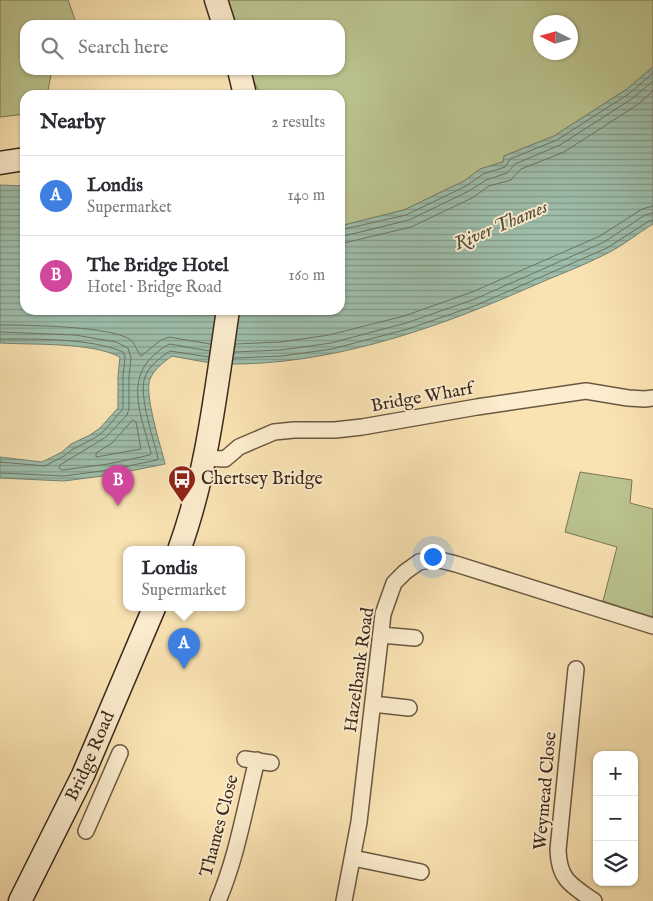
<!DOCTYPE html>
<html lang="en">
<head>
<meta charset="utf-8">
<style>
  body { margin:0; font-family:"IM FELL English",serif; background:#f7f7f7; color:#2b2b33 }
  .controls { position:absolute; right:15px; bottom:15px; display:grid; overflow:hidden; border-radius:10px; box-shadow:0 1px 4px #0004 }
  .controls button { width:45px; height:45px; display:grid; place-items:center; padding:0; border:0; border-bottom:1px solid #e1e1e2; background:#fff; color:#2b2b33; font:25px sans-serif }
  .compass { position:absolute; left:533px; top:15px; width:45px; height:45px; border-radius:50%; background:#fff; box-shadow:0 1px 4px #0004; rotate:275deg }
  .you { position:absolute; left:432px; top:556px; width:18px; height:18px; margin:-12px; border:4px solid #fff; border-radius:50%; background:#1a73e8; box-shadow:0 0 0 8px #1a73e833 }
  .badge { display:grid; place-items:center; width:32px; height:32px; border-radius:50%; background:#db2777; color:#fff; font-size:16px; font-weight:700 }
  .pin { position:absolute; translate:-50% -41px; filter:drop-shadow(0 1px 2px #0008) }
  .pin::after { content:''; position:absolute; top:26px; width:18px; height:15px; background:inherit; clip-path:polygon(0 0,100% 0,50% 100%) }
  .popup { position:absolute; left:123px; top:546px; width:122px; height:65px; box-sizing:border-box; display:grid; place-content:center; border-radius:10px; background:#fff; filter:drop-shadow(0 1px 4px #0005); font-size:16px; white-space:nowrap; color:#7c7c81 }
  .popup b { font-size:19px; color:#2b2b33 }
  .popup::after { content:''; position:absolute; left:50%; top:100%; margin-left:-10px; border:10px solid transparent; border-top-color:#fff }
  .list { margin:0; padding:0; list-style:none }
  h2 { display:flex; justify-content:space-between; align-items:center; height:65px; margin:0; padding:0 20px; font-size:21px }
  h2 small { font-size:16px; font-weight:400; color:#7c7c81 }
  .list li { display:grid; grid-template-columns:32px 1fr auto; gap:15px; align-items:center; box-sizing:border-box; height:80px; padding:0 20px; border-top:1px solid #e1e1e2 }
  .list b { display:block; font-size:19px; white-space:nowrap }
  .list p { margin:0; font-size:16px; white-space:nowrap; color:#7c7c81 }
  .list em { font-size:16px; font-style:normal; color:#7c7c81 }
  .icon { flex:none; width:28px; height:28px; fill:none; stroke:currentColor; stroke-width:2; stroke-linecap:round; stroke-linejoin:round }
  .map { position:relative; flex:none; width:653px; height:901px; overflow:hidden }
  .search { position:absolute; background:#fff; box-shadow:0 1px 4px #0004; left:20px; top:20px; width:325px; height:55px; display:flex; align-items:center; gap:12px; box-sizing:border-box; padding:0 18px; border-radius:15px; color:#7c7c81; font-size:19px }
  .panel { position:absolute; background:#fff; box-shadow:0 1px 4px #0004; left:20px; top:90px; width:325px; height:225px; border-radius:15px }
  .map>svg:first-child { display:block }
  .green { fill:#bbc48f; stroke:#7a7656; fill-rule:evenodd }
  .water { fill:url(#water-rules); stroke:#768272 }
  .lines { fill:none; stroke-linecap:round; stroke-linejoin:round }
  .shore { stroke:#6c7464; stroke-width:1 }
  .street-casing { stroke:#6a5842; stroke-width:18 }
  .secondary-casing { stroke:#3a291d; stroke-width:25 }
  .street { stroke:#fcedce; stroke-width:15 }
  .secondary { stroke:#fcedce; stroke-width:22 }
  .labels { text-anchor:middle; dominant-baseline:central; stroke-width:4; stroke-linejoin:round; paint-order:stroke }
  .street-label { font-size:18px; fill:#3a291d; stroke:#fcedce }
  .poi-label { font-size:18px; fill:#3a291d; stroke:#fcedce; text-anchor:start }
  .water-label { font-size:19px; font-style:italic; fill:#534e40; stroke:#fcedce }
</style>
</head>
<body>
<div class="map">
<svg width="653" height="901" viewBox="0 0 653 901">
  <defs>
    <pattern id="water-rules" width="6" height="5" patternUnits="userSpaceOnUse" patternTransform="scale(1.25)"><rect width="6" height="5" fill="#9ebeab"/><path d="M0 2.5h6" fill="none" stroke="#829a8b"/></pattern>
  </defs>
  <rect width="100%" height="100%" fill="#fae3b3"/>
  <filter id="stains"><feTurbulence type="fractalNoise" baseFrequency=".004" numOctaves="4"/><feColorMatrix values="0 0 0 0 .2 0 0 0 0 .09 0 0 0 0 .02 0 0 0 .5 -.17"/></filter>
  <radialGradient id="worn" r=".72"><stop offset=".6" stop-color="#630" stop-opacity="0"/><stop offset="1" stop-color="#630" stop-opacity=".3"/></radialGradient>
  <path class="green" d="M0,0H68L77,25H25V70H52L47,95H25V114L0,117Z
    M226,0H653V67L627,89L554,136L504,156L503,162L480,169L464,181L404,210L340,226V95H261L248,70H340V25H234ZM540,22H570V52H540Z
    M580,472L632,480L630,503L653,509V619L603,601L617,547L565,532Z"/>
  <path class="water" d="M653,67V224C638,233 624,245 608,253C583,266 555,276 528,288C435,329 328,366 224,364C206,363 189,359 172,356C163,363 155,368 150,379C144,395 161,446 165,464L110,475L64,481L0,478V457L42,462L62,452L71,444L90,435L100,428L118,408V376L120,357C91,342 34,345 0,343V185L25,186V310H340V226L404,210L464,181L480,169L503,162L504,156L554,136L627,89Z"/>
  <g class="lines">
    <path class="shore" d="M340,230L406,215L466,186L483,174L505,167L510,159L557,140L630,93L653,73
      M340,237L409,220L469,191L486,180L507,173L515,164L560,145L633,98L653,81
      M340,244L411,227L472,198L489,186L511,180L521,169L564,152L637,105L653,91
      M0,325C26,325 112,326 131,340C136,345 137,352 141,356L161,340L169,337L210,344
      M0,332L75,335L116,342L128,348L131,358L129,377V409L127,415L106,437L60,465L59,468L62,470L108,464L150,455L151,453C143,421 124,381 154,355C159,351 164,346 170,344L209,351
      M0,339C35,339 91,338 123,352L125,357L123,376V409L104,431L93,439L73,449L64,456L45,466L0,462
      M236,344L281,342L329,335L404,316L472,292L600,236L642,209L653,206
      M235,352L281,350L331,343L406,323L475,299L604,242L645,215L653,213
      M234,358L282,356L332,349L408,329L477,305L607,248L649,221L653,220
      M133,420L136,422L141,449L96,457V453L112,443Z
      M0,473L64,476L109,470L157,460L158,458C153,437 140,400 144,380C147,367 160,358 170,351L209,357"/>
    <g class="street-casing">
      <path id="street" d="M203,458L225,459L239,447L274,432L294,430H335L362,427L477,407L586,391L628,398L645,399L653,398
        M381,635L415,638
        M576,669L558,850C559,880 571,885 594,901
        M373,704L409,708
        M245,759L271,763
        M86,831L120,753
        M353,858L421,872
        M218,901C237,857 245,807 257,760
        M344,901L359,822L383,614L394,583L405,572L419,562L436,559L456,564L653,626"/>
    </g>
    <g class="secondary-casing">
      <g id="secondary">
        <path d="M216,0L224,25"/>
        <path d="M239,70L245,95"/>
        <path d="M0,163L25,159"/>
        <path d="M179,550C207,474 216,390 228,310"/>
        <path id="s1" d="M20,901L83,775L154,608"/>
      </g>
    </g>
    <use href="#street" class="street"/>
    <use href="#secondary" class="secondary"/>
  </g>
  <defs>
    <g id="bus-pin" transform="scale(1.4375)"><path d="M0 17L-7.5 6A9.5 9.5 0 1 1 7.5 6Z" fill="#8f2418" stroke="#fcedce"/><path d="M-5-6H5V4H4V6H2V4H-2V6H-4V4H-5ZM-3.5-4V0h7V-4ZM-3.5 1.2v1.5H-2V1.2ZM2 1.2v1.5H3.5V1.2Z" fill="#fff"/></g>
  </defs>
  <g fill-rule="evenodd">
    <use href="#bus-pin" x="182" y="479"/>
  </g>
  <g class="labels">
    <g class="street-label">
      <text transform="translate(422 398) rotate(-10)">Bridge Wharf</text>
      <text transform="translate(360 670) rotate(-82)">Hazelbank Road</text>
      <text stroke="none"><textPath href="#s1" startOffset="161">Bridge Road</textPath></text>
      <text transform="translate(546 791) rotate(-85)">Weymead Close</text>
      <text transform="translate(220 826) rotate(-75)">Thames Close</text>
    </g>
    <g class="poi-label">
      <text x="201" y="479">Chertsey Bridge</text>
    </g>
    <g class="water-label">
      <text transform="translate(501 226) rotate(-23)">River Thames</text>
    </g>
  </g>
  <rect width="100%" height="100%" filter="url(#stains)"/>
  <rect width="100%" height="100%" fill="url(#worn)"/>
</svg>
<div class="controls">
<button>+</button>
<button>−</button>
<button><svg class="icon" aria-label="layers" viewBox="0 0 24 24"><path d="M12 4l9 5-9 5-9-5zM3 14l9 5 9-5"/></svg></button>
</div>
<svg class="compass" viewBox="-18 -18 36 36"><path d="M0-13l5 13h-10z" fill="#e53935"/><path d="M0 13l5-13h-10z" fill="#7c7c81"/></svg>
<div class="you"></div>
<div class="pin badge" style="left:184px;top:669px;background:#3f7fe0">A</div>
<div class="popup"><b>Londis</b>Supermarket</div>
<div class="pin badge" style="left:118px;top:506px;background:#d1479c">B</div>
<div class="search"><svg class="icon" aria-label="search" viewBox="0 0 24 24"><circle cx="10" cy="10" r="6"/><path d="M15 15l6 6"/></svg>Search here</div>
<section class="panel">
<h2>Nearby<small>2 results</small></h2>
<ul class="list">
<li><span class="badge" style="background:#3f7fe0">A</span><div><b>Londis</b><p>Supermarket</p></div><em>140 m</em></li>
<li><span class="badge" style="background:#d1479c">B</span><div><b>The Bridge Hotel</b><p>Hotel · Bridge Road</p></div><em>160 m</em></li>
</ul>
</section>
</div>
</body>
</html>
